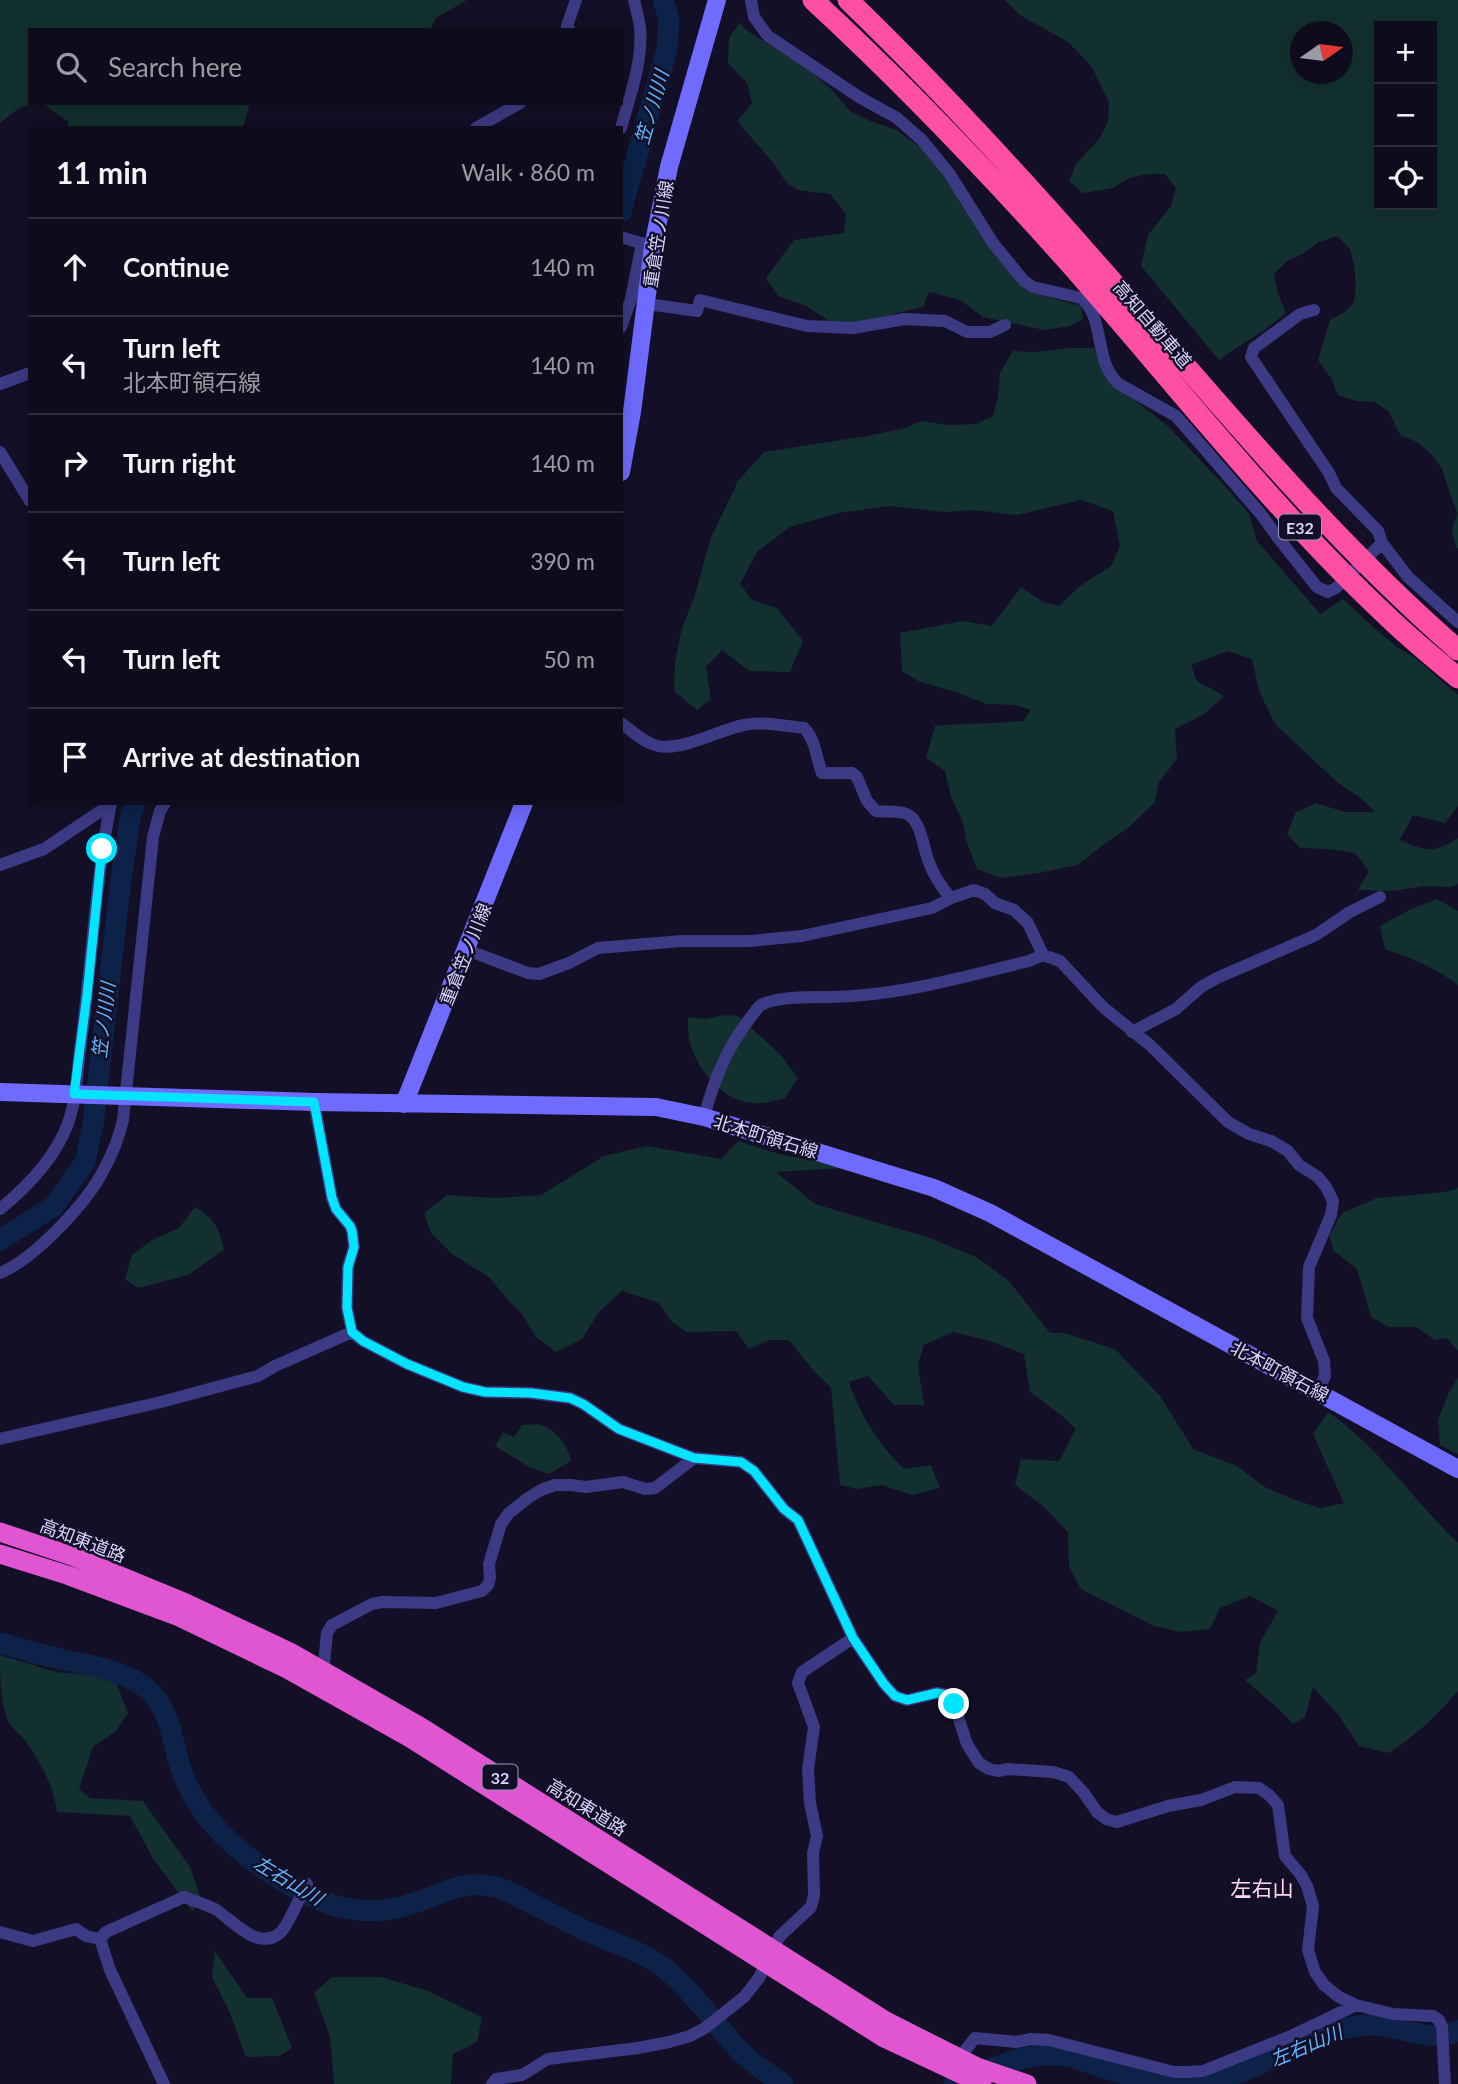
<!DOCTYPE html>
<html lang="en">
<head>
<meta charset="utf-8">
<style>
  body { margin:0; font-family:Lato,"Noto Sans JP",sans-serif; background:#1c1929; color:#f1f3f6 }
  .controls { position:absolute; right:21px; top:21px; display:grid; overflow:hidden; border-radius:0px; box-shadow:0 4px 18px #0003 }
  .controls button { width:63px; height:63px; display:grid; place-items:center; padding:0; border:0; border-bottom:2px solid #2e2b3b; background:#0e0b1c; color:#f1f3f6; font:35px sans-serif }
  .compass { position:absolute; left:1290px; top:21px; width:63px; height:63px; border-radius:50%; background:#0e0b1c; box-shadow:0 4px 18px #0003; rotate:76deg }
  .stop { position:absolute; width:21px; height:21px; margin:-16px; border:5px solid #00e5ff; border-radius:50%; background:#fff }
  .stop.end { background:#00e5ff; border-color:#fff; box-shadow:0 2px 7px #0008 }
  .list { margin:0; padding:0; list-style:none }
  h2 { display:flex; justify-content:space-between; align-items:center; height:91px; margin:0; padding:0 28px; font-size:30px }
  h2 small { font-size:23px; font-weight:400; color:#9b9ba3 }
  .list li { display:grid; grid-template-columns:46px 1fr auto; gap:21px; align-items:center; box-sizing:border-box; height:98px; padding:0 28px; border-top:2px solid #2e2b3b }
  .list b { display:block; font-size:26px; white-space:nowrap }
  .list p { margin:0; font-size:23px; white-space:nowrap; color:#9b9ba3 }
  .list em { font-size:23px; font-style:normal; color:#9b9ba3 }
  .icon { flex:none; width:38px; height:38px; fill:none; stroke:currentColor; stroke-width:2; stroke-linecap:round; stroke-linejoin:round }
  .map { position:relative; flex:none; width:1458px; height:2084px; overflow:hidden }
  .search { position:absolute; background:#0e0b1c; box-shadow:0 4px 18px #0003; left:28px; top:28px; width:595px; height:77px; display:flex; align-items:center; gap:18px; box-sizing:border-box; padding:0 24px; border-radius:0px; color:#9b9ba3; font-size:26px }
  .panel { position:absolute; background:#0e0b1c; box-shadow:0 4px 18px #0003; left:28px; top:126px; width:595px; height:679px; border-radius:0px }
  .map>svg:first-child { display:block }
  .green { fill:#12302f; fill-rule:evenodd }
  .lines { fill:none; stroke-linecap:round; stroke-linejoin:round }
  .river { stroke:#0c2248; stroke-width:21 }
  .minor { stroke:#3d3a85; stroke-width:12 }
  .secondary { stroke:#6f6bff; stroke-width:18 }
  .trunk { stroke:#e055d1; stroke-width:19 }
  .motorway { stroke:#ff4fa3; stroke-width:21 }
  .route { stroke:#00e5ff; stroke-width:9 }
  .labels { text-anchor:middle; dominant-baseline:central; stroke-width:5; stroke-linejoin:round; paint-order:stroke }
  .shield { fill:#130f26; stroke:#9e99be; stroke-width:2 }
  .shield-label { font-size:16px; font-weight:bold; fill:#d9d4ff }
  .street-label { font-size:18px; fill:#d9d4ff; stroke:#130f26 }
  .water-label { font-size:19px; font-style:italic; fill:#62b6ff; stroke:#130f26 }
  .quarter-label { font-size:21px; fill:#ffd6f0; stroke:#130f26 }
</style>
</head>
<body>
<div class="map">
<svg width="1458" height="2084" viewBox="0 0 1458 2084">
  <rect width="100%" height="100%" fill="#130f26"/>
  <path class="green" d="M0,0H467L436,18L430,30H30V103H32L18,109L0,123Z
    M1005,0H1458V548H1456L1452,530L1457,513L1442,469L1431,454L1417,442L1400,435L1389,412L1375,402L1356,401L1338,395L1331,378L1318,360L1330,320C1338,316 1348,311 1353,303C1358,294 1355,258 1349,248C1346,244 1341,240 1337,236L1319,242L1304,253L1287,261L1274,274L1278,294L1286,313C1264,332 1242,343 1219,360L1141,266L1148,235L1171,206L1176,188L1165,174H1147L1129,178L1113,188L1083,193L1069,181L1076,164L1100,138L1108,121L1109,103L1093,69L1081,55L1068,42L1020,15ZM1379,26H1432V205H1379ZM1300,32H1342V74H1300Z
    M740,23L746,30L807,68L830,88L850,111L868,120L896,130L922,148L946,171L1004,261L1026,291L1081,306L1083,319L1070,326L1044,330L983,317L960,300L929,292L923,307L896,313L869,324L838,327L806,306L778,296L766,278L794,240L844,233L846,214L830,194L798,190L787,183L770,159L737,121L752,103L747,83L728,63L729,37Z
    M42,103H250L243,128H67L69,122Z
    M1068,348H1094L1105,377L1168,426L1224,485L1249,514L1257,541L1320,614L1343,599L1372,626L1398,648L1414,657L1458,695V806L1445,823L1413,815L1400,840C1425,851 1434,854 1458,838V884L1452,887L1424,886L1393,891L1358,890L1369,871L1355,853L1329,849L1300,848L1287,834L1296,812L1316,803L1345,812H1375L1363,800L1337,782L1275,724L1259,691L1252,659L1228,651L1191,665L1197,681L1224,696L1204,714L1175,729L1177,759L1159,782L1155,802L1128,828L1104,844L1078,865L1038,873L1000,878L977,869L966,840L963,822L951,797L945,771L926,758L935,726C965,723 994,724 1023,721L1031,710L1015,705L987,704L953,691L920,682L902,671L900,633L962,621L992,626L1021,587L1043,602L1059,606L1080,586L1111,566L1120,546L1113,511L1081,500L1017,515L973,510L945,512L890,506L839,513L790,527L757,552L740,584L752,600L777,608L803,641L790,672L749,671L722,650L706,667L711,699L697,710L674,691L675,661L682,628L695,595L710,540L738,481L764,452L867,436L905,428L921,421L948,425L976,424L993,416L998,396L1000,373L1013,351L1037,352Z
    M1437,899L1458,911V985C1436,968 1412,958 1385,949L1380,926L1411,909Z
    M725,1015L738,1016L780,1054L798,1078L785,1098C774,1101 763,1104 752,1103C722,1101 694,1066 689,1039C688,1032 688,1024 688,1017L705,1019Z
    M738,1141L779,1154L821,1162L843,1168L776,1172L815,1204L930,1238L976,1257L1008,1280L1050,1333H1064L1115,1349L1161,1397L1193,1449L1237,1466L1265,1487L1293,1499L1320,1508L1344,1503L1313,1434L1328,1412C1378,1446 1414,1501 1458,1543V1691C1437,1715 1416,1736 1388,1753L1359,1746L1339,1716L1313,1687L1305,1717L1293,1724L1278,1708L1245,1680L1256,1673L1260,1642L1278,1611L1250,1596L1220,1608L1210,1629L1181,1632L1154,1626L1081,1589L1069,1567L1068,1532L1044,1507L1015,1485L1021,1459L1059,1461L1076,1429L1061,1415L1030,1392L1024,1354L990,1341L953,1332L924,1345L918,1365L924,1405H894L868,1376L849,1382C860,1415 879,1445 904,1469L931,1465L940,1488L912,1495L882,1485L857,1489L840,1485L831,1388L813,1370L789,1340H769L749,1349L736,1331L686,1332L671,1321L659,1303L622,1291L599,1312L582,1339L556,1352L536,1337L521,1313L507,1299L489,1277L452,1254L431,1233L424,1213L447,1195L495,1198L541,1195L604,1156L647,1146L721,1159Z
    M1458,1188V1351L1447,1338L1435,1340L1416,1327H1389L1371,1317L1357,1269L1334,1251L1329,1236L1342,1213L1377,1198L1446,1192Z
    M195,1207C214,1218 220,1229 224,1250L188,1275L138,1288L125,1279L132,1255L152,1240L179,1228Z
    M1458,1378V1454L1440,1445L1438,1420L1450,1390Z
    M539,1424C556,1431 567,1442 571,1461L549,1474L531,1468L495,1446L503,1432L514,1437L522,1425Z
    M0,1655L56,1672L114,1677L128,1713L116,1731L93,1747L79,1789L90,1798L143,1801L190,1867L202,1902L192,1911L154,1860L130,1816L57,1812C54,1786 41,1763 26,1742C21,1734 12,1729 8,1721C0,1701 0,1677 0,1655Z
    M215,1951L247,1998H272L292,2048L280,2056L246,2057L230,2013L212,1977Z
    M332,1977H381L428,1991L482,2017L477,2042L453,2054L451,2084H334L330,2036L314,1993Z"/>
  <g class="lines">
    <path class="river" d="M621,212L667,49L669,19L663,0
      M0,1240L54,1206L85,1162L93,1125L121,879L131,813L135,803
      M0,1643C19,1648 37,1654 56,1658C86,1665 122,1669 146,1688C172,1710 171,1740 181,1769C197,1817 236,1852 278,1878C319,1904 359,1920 408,1905C439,1896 464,1877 500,1888C506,1890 513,1894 519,1897C539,1907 560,1918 580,1928C610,1943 644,1950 670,1973C697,1996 716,2026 741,2052C753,2064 769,2074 783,2084
      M954,2084C989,2070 1022,2052 1060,2055C1074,2056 1088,2063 1101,2067C1131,2077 1163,2084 1195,2083C1254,2079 1307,2030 1365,2025C1395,2022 1429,2046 1458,2030"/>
    <path class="minor" d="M751,0L754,17L768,36L859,97L897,118L922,140L949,173L993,243L1024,281L1033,287L1081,298C1106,318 1093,362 1119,384L1176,416L1260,513L1279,539L1317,587L1328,592L1336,588L1382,543L1408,577L1458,622
      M570,30L567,26L576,0
      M476,128L520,103
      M621,128C630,96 643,61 640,28C639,19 636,9 634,0
      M621,237L650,246
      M647,304L697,311L700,300L807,326L853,328L905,319L945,321L967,332H990L1005,325
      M1314,310L1300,314L1254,348L1251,357L1329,473L1336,488L1378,531L1382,543
      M621,327L631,299L642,243
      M0,384L30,373
      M0,452L30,501
      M621,723C632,731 644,743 658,746C683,751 719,730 744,725C763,721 784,726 804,728C816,740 816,758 822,773H852L857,777L867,801L876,811C885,812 895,811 904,813C921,817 923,847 928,860C933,874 941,887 951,898
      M0,865L44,849L111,804
      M467,950L528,973L539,974L569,963L598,948L682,941H750L802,936L932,908L951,898L974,890L985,894L995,903L1014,910L1028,923L1043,955
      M1132,1032L1176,1009L1201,987L1217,978L1316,935L1350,912L1380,897
      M314,1102L332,1198L336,1209L350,1226L352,1231L354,1247L348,1267L347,1308L352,1332L363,1341L407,1364L463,1387L485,1392L531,1393L570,1398L583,1404L619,1429L694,1458L741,1462L754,1471L784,1509L798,1520L853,1638L884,1684L895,1696L907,1700L937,1693L947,1695L954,1704L967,1744L979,1763L989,1769L998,1771L1008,1769L1053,1772L1069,1777L1084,1793L1097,1812L1106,1819L1117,1822L1168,1806L1201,1800L1235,1787L1259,1788L1269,1795L1278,1805L1285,1856L1301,1875L1307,1886L1313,1906L1308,1950L1315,1972L1324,1985L1339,1997L1356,2005L1393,2014L1433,2016L1439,2020L1442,2027L1445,2084
      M704,1117C714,1080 727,1047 751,1017C754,1013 758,1007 761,1005C776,996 813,997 830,997C898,996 963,977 1029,961L1043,955L1060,961L1104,1008L1150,1045L1228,1122L1249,1134L1271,1141L1288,1151L1299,1165L1318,1177L1326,1187L1333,1201L1331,1215L1309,1267L1308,1293L1307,1318L1324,1361L1325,1376L1318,1391
      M0,1209C27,1187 54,1159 67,1126C77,1101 77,1069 81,1042C92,963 95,882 111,803
      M0,1273C34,1259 86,1204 103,1171C112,1155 119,1138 123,1120L153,837L160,811L165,803
      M0,1439L161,1402L258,1376L275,1366L352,1332
      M322,1669L324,1664L327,1633L332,1625L372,1604L383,1602L436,1603L482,1591L488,1585L490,1578L489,1564L501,1524L509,1513L528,1498L541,1490L555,1485H571L586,1487L623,1482L645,1489L655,1488L694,1458
      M0,1932L33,1941L76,1929L86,1936L100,1939L110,1970L164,2084
      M100,1939L106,1932L184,1897C194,1901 205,1904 215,1909C233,1920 258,1953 281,1932C288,1926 301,1894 307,1884
      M956,2062L975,2038L1016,2042L1031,2039L1049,2040L1174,2072H1187L1203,2071L1291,2036L1356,2005
      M492,2084L496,2079L522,2075L548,2059L638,2048L669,2042L690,2036L705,2028L744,1997L759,1978L779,1937L811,1907L814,1895L813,1853L817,1836L810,1803L808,1769L814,1727L798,1683L802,1672L853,1638"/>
    <path class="secondary" d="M621,472L632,412L653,247L669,167L717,0
      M0,1092L314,1102L656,1107L704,1117L934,1188L990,1213L1458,1469
      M404,1104L524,803"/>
    <path class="trunk" d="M0,1532L72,1556L186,1603L290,1652L421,1727L886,2021L977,2067L1027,2084
      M0,1554L67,1575L177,1616L287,1669L410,1738L884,2038L982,2084"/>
    <path class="motorway" d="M813,0C904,84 989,173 1071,265C1176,384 1274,511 1390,619C1412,640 1435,659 1458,678
      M848,0C937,86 1021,177 1103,271C1217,401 1327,536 1458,650"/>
  </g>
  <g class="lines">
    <path class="route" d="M102,849L87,995L74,1094L314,1102L332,1198L336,1209L350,1226L352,1231L354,1247L348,1267L347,1308L352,1332L363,1341L407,1364L463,1387L485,1392L531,1393L570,1398L583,1404L619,1429L694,1458L741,1462L754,1471L784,1509L798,1520L853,1638L884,1684L895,1696L907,1700L937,1693L947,1695L954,1704"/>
  </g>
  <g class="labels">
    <g class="shield">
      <rect x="1279" y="514.5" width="42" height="25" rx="5"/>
      <rect x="482.5" y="1764.5" width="35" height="25" rx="5"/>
    </g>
    <g class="shield-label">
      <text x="1300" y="527">E32</text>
      <text x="500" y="1777">32</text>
    </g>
    <g class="street-label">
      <text transform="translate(658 234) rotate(-81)">重倉笠ノ川線</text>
      <text transform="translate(1153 324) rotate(49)">高知自動車道</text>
      <text transform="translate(465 954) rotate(-68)">重倉笠ノ川線</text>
      <text transform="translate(766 1136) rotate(17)">北本町領石線</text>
      <text transform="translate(1280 1371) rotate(28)">北本町領石線</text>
      <text transform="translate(83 1540) rotate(21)">高知東道路</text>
      <text transform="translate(587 1807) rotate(32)">高知東道路</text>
    </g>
    <g class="water-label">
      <text transform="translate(651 107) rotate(-74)">笠ノ川川</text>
      <text transform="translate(103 1020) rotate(-83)">笠ノ川川</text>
      <text transform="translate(289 1880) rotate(31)">左右山川</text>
      <text transform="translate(1306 2045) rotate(-23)">左右山川</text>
    </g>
    <g class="quarter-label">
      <text x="1262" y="1887">左右山</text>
    </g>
  </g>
</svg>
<div class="controls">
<button>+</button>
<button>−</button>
<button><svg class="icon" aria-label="locate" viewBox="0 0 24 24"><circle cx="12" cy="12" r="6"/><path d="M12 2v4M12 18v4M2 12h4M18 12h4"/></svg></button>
</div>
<svg class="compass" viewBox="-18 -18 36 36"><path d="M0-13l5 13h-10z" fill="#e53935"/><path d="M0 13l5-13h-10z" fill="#9b9ba3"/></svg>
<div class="stop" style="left:102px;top:849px"></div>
<div class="stop end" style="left:954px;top:1704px"></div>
<div class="search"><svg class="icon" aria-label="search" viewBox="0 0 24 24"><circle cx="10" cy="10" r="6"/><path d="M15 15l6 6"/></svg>Search here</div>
<section class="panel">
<h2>11 min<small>Walk · 860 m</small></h2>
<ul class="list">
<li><svg class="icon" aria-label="ahead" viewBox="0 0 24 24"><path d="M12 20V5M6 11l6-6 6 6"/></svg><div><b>Continue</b></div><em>140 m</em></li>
<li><svg class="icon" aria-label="left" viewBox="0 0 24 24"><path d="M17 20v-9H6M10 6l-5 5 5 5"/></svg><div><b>Turn left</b><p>北本町領石線</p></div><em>140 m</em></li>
<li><svg class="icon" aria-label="right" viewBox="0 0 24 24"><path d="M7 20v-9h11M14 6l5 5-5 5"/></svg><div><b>Turn right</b></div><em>140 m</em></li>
<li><svg class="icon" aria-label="left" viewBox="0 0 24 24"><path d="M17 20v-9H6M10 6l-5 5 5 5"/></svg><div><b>Turn left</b></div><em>390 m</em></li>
<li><svg class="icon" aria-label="left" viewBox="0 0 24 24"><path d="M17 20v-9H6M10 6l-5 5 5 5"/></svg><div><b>Turn left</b></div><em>50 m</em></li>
<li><svg class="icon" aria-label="arrive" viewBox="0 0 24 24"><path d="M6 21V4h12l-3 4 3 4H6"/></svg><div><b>Arrive at destination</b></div></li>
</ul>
</section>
</div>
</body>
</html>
